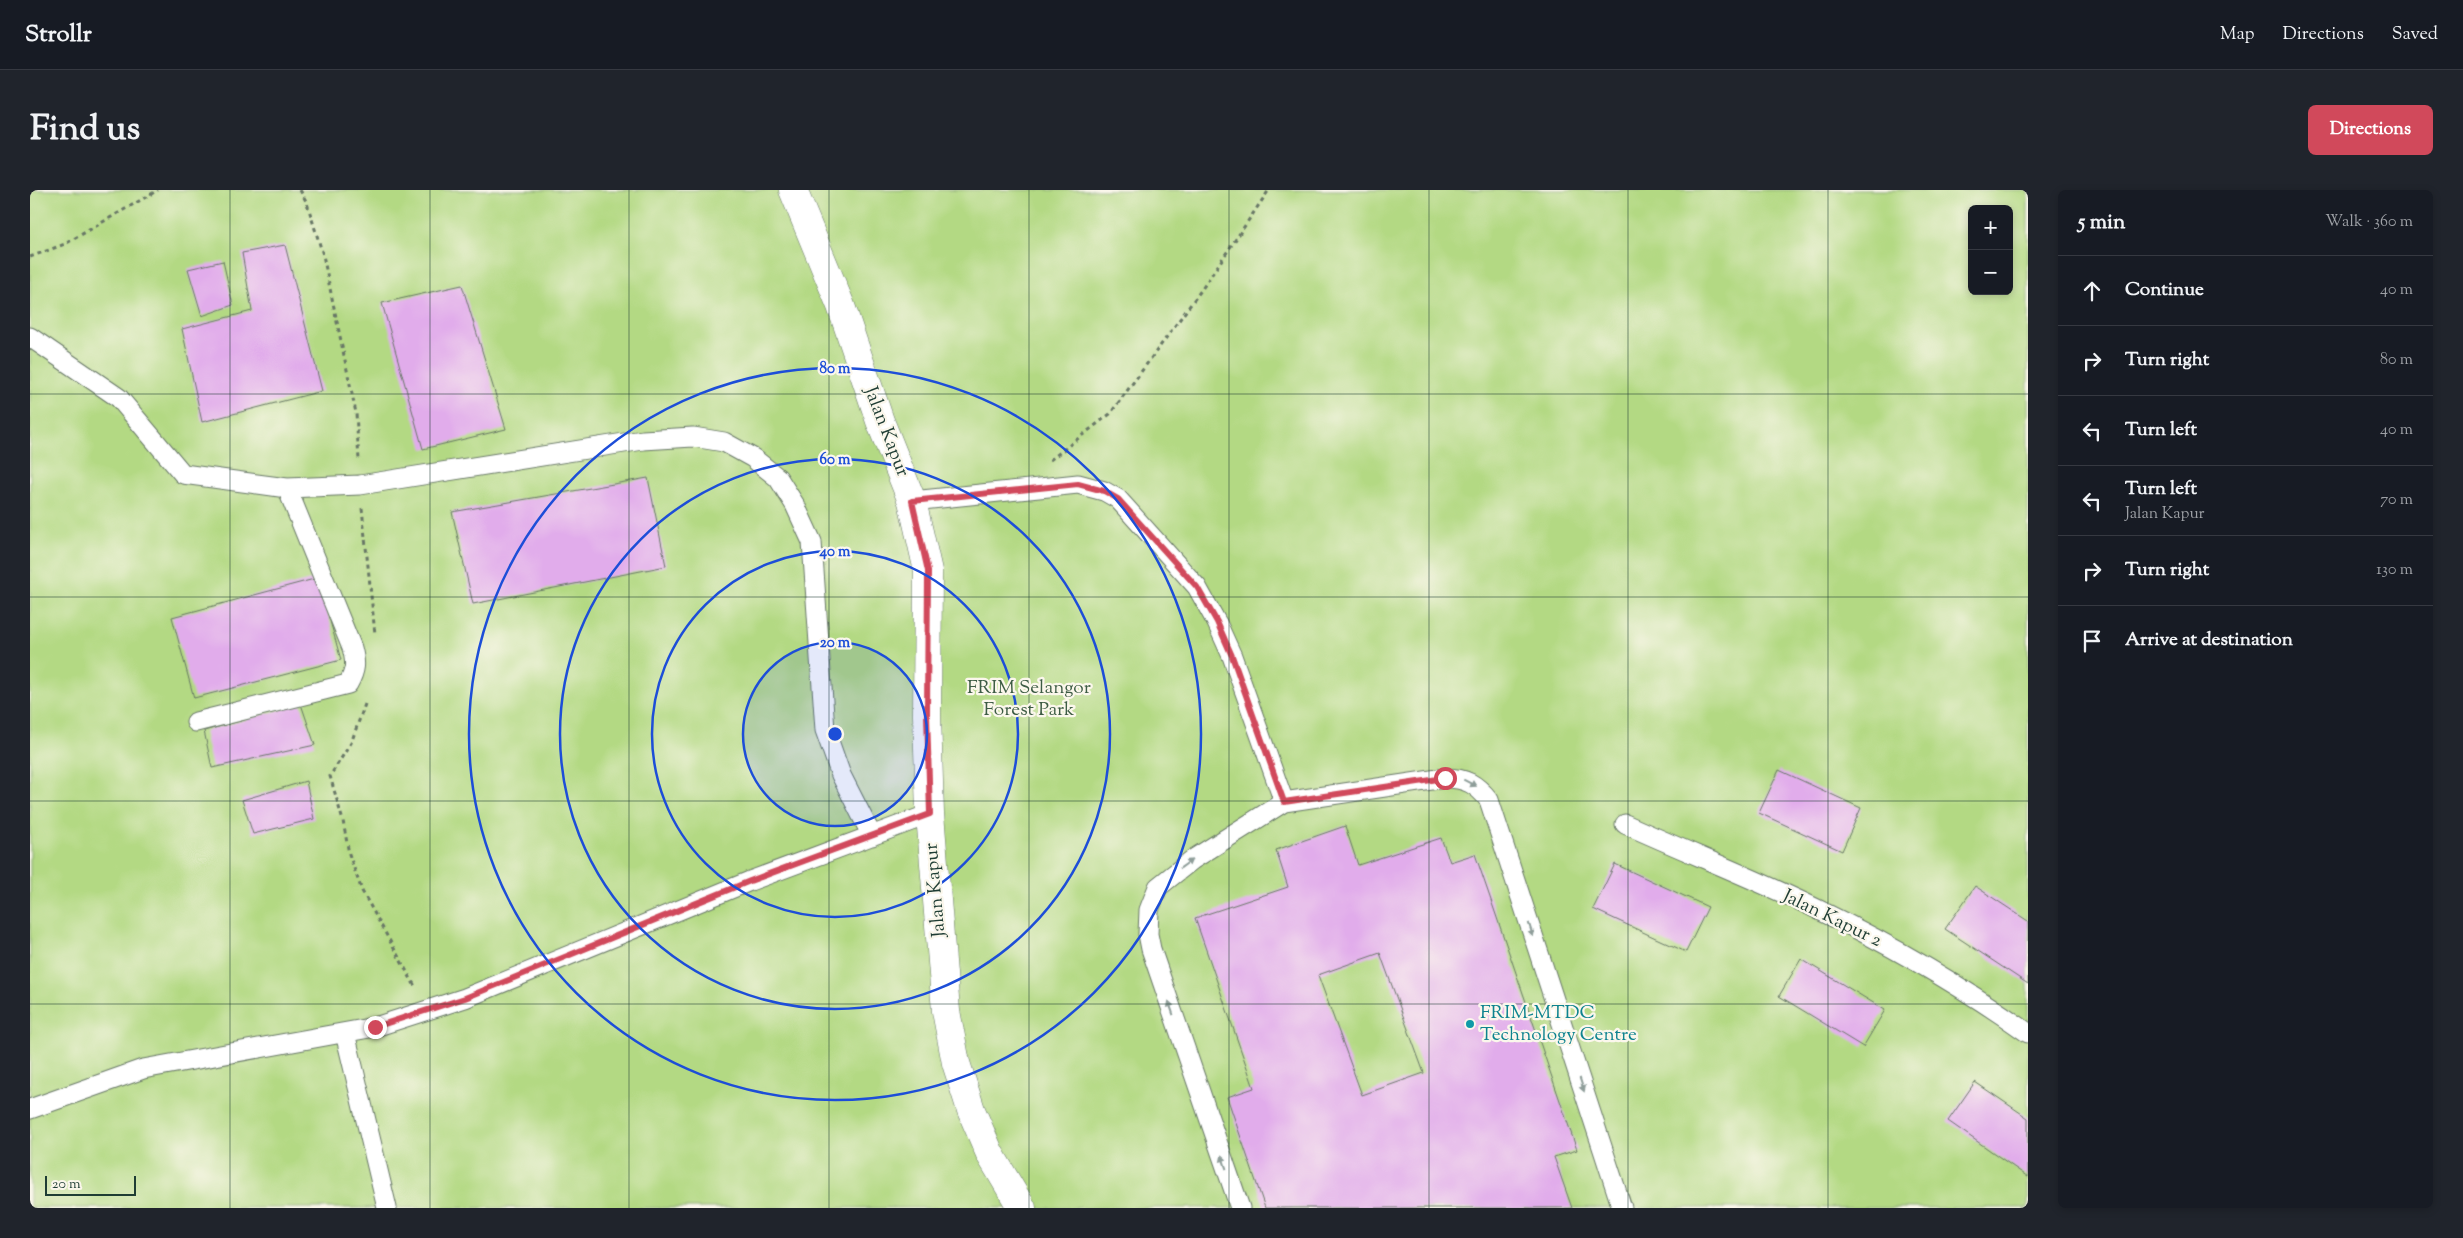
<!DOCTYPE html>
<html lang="en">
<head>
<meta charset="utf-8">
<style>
  body { margin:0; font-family:"Sorts Mill Goudy",serif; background:#20242c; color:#f1f3f6 }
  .controls { position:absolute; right:15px; top:15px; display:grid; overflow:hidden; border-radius:8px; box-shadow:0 2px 8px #0003 }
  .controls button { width:45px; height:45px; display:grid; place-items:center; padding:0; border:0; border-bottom:1px solid #363941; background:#171b24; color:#f1f3f6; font:25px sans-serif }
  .scale { position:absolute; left:15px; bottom:12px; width:91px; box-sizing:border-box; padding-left:5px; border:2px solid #1f3d34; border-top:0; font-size:14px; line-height:18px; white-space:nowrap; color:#1f3d34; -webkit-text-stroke:4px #fbf7ec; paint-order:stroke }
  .stop { position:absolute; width:15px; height:15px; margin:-11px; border:4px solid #d1495b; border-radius:50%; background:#fff }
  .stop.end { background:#d1495b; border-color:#fff; box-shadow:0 1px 5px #0008 }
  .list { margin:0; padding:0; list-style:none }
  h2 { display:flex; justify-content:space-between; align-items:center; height:65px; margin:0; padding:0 20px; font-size:21px }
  h2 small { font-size:16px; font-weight:400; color:#9ea1a6 }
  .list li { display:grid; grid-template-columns:32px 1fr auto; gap:15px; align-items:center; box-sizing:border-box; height:70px; padding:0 20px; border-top:1px solid #363941 }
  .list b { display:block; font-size:19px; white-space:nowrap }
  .list p { margin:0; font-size:16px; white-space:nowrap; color:#9ea1a6 }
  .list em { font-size:16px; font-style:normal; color:#9ea1a6 }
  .icon { flex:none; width:28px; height:28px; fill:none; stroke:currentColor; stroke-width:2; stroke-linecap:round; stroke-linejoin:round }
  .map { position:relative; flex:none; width:1998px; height:1018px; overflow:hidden; border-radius:8px }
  header { display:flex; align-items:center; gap:30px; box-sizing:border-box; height:70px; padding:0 25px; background:#171b24; border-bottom:1px solid #363941 }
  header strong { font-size:24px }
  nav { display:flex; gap:28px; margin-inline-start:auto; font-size:18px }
  .intro { display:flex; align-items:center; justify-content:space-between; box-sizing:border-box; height:120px; padding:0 30px }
  h1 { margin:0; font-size:35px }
  .button { padding:12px 22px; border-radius:8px; background:#d1495b; color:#fff; font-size:18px; font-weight:700 }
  main { display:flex; gap:30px; padding:0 30px }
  aside { flex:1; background:#171b24; border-radius:8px; box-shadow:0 2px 8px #0003 }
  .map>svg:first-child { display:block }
  .green { fill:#b3d983; stroke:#698b5c; fill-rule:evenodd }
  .building { fill:#e1aceb; fill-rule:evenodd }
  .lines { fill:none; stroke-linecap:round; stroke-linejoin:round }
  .service-casing { stroke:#677766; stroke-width:21 }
  .minor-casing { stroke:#677766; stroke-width:29 }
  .path { stroke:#677766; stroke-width:3; stroke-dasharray:4 4; stroke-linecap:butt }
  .service { stroke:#fff; stroke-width:19 }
  .minor { stroke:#fff; stroke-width:28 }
  .oneway { fill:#8f9e9a }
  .route { stroke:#d1495b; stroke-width:6 }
  .grid { fill:none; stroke:#1f3d34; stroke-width:1; stroke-opacity:0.55 }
  .ring { fill:none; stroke:#1d4ed8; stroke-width:2.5 }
  .culture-dot { fill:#0f9aa8; stroke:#fbf7ec; stroke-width:2 }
  .labels { text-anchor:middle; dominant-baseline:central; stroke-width:4.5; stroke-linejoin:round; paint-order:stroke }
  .street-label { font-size:19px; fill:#1f3d34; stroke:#fbf7ec }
  .park-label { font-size:19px; fill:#3d5c44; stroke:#fbf7ec }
  .culture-label { font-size:19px; fill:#0d838f; stroke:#fbf7ec; text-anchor:start }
  .centre { fill:#1d4ed8; stroke:#fbf7ec; stroke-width:2.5 }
  .ring-label { font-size:15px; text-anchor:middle; font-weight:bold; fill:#1d4ed8; stroke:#fbf7ec; stroke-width:4.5; stroke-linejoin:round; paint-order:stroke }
</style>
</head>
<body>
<header>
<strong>Strollr</strong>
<nav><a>Map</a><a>Directions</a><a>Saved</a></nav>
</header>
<div class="intro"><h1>Find us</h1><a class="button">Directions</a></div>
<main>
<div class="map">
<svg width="1998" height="1018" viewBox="0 0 1998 1018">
  <rect width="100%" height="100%" fill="#fbf7ec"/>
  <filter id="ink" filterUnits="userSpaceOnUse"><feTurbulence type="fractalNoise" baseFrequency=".02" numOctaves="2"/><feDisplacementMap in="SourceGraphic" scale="10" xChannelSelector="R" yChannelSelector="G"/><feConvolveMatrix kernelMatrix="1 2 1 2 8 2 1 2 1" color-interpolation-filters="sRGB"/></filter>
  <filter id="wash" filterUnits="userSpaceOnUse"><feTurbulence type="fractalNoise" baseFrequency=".0096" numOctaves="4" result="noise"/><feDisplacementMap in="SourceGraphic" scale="20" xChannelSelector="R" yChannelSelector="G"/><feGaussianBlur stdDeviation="1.12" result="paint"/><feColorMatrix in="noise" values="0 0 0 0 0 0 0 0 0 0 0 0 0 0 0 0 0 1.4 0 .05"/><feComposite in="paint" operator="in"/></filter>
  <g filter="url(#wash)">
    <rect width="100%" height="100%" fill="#ede3c4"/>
    <path class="green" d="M0,0H1998V1018H0ZM1942,19H1979V101H1942Z"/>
    <g id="blocks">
      <path class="building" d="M255,55L292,201L172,232L152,139L222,121L212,63Z
        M193,71L203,115L172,126L158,79Z
        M432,95L476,239L393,259L352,113Z
        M618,288L636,376L443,414L422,322Z
        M288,388L311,470L164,508L142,427Z
        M271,514L285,555L182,578L174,541Z
        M1749,580L1831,618L1812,661L1729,623Z
        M276,591L284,629L223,644L212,610Z
        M1315,636L1328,675L1411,648L1420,672L1445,664L1547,960L1524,967L1542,1018H1235L1197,907L1224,898L1165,728L1258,697L1246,660ZM1350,763L1394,883L1332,905L1288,785Z
        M1585,674L1678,717L1656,762L1563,719Z
        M1945,696L1998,731V794L1915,739Z
        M1771,769L1855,820L1833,857L1749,806Z
        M1945,892L1998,928V987L1918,931Z"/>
    </g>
  </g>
  <g filter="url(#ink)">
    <use href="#blocks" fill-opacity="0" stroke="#677766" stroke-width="1"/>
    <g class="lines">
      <g class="service-casing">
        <path id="service" d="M0,147L89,208L153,284L257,298L330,295L613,250L663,247L694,252L723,268L748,288L765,315L782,352L795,540L811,585L842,646
          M882,311L1048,294L1074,301L1088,309L1167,397L1187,433L1202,466L1254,612
          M166,532L318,494C326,480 326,473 322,458L257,298
          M1595,634C1659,663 1726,689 1789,720C1861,755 1932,796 1998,843
          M315,843L357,1018
          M0,919L113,879L345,837L435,808L720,691L900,624
          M1210,1018L1121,759L1118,744L1119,720L1128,697L1162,670L1254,612L1415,588C1436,588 1446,594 1459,610L1592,1018"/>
      </g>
      <g class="minor-casing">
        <path id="minor" d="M763,0L811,116L850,231L882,311L898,381L897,525L900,624L916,821L926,873L941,920L960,964L992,1018"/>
      </g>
      <path class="path" d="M270,0L277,13L293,65L326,223L329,270
        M0,67L35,54L128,0
        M1020,270L1080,224L1172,99L1239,0
        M332,318L345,444
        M335,514L321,553L300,586L313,631L319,664L332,701L386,798"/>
      <use href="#service" class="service"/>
      <use href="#minor" class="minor"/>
    </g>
    <defs><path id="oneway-solid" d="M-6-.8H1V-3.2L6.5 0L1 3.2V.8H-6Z" transform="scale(1.25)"/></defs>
    <g class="oneway">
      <use href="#oneway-solid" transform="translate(1440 593) rotate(27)"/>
      <use href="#oneway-solid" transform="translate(1156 674) rotate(-36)"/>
      <use href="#oneway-solid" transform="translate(1501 740) rotate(72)"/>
      <use href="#oneway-solid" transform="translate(1141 818) rotate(-109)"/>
      <use href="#oneway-solid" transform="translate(1552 895) rotate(72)"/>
      <use href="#oneway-solid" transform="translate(1194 972) rotate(-109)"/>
    </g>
  </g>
  <g class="lines" filter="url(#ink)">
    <path class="route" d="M345,837L435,808L720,691L900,624L897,525L898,381L882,311L1048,294L1074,301L1088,309L1167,397L1187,432L1202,466L1254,612L1415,588"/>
  </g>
  <path class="grid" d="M200,0V1018M400,0V1018M599,0V1018M799,0V1018M999,0V1018M1199,0V1018M1399,0V1018M1598,0V1018M1798,0V1018M0,204H1998M0,407H1998M0,611H1998M0,814H1998"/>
  <circle cx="805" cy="544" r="92" fill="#1d4ed8" fill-opacity=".12"/>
  <g class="ring">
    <circle cx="805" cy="544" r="92"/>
    <circle cx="805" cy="544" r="183"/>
    <circle cx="805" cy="544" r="275"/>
    <circle cx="805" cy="544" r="366"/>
  </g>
  <circle class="culture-dot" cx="1440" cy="834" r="5"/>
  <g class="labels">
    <g class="street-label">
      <text transform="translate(856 242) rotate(69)">Jalan Kapur</text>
      <text transform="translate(906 700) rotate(-95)">Jalan Kapur</text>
      <text transform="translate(1802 729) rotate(26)">Jalan Kapur 2</text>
    </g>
    <g class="park-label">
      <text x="999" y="498">FRIM Selangor<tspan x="999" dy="22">Forest Park</tspan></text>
    </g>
    <g class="culture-label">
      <text x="1450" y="823">FRIM-MTDC<tspan x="1450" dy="22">Technology Centre</tspan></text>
    </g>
  </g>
  <circle cx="805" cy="544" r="8" class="centre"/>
  <g class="ring-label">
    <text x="805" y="183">80 m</text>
    <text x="805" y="274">60 m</text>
    <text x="805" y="366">40 m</text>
    <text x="805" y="457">20 m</text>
  </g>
</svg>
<div class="controls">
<button>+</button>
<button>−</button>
</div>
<div class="scale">20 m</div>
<div class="stop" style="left:1415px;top:588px"></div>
<div class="stop end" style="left:345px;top:837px"></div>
</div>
<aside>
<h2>5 min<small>Walk · 360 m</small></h2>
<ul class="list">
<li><svg class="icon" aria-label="ahead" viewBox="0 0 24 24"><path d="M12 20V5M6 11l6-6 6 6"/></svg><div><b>Continue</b></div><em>40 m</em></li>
<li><svg class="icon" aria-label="right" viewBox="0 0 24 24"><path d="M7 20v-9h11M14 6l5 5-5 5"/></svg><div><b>Turn right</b></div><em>80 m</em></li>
<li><svg class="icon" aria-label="left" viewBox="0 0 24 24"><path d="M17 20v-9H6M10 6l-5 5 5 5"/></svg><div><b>Turn left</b></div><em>40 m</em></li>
<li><svg class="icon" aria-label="left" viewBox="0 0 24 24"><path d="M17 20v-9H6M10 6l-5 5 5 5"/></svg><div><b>Turn left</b><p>Jalan Kapur</p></div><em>70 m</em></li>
<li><svg class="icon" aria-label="right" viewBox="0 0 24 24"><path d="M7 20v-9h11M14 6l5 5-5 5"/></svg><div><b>Turn right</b></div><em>130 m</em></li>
<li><svg class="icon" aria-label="arrive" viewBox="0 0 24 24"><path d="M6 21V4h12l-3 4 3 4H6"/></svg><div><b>Arrive at destination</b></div></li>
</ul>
</aside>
</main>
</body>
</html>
